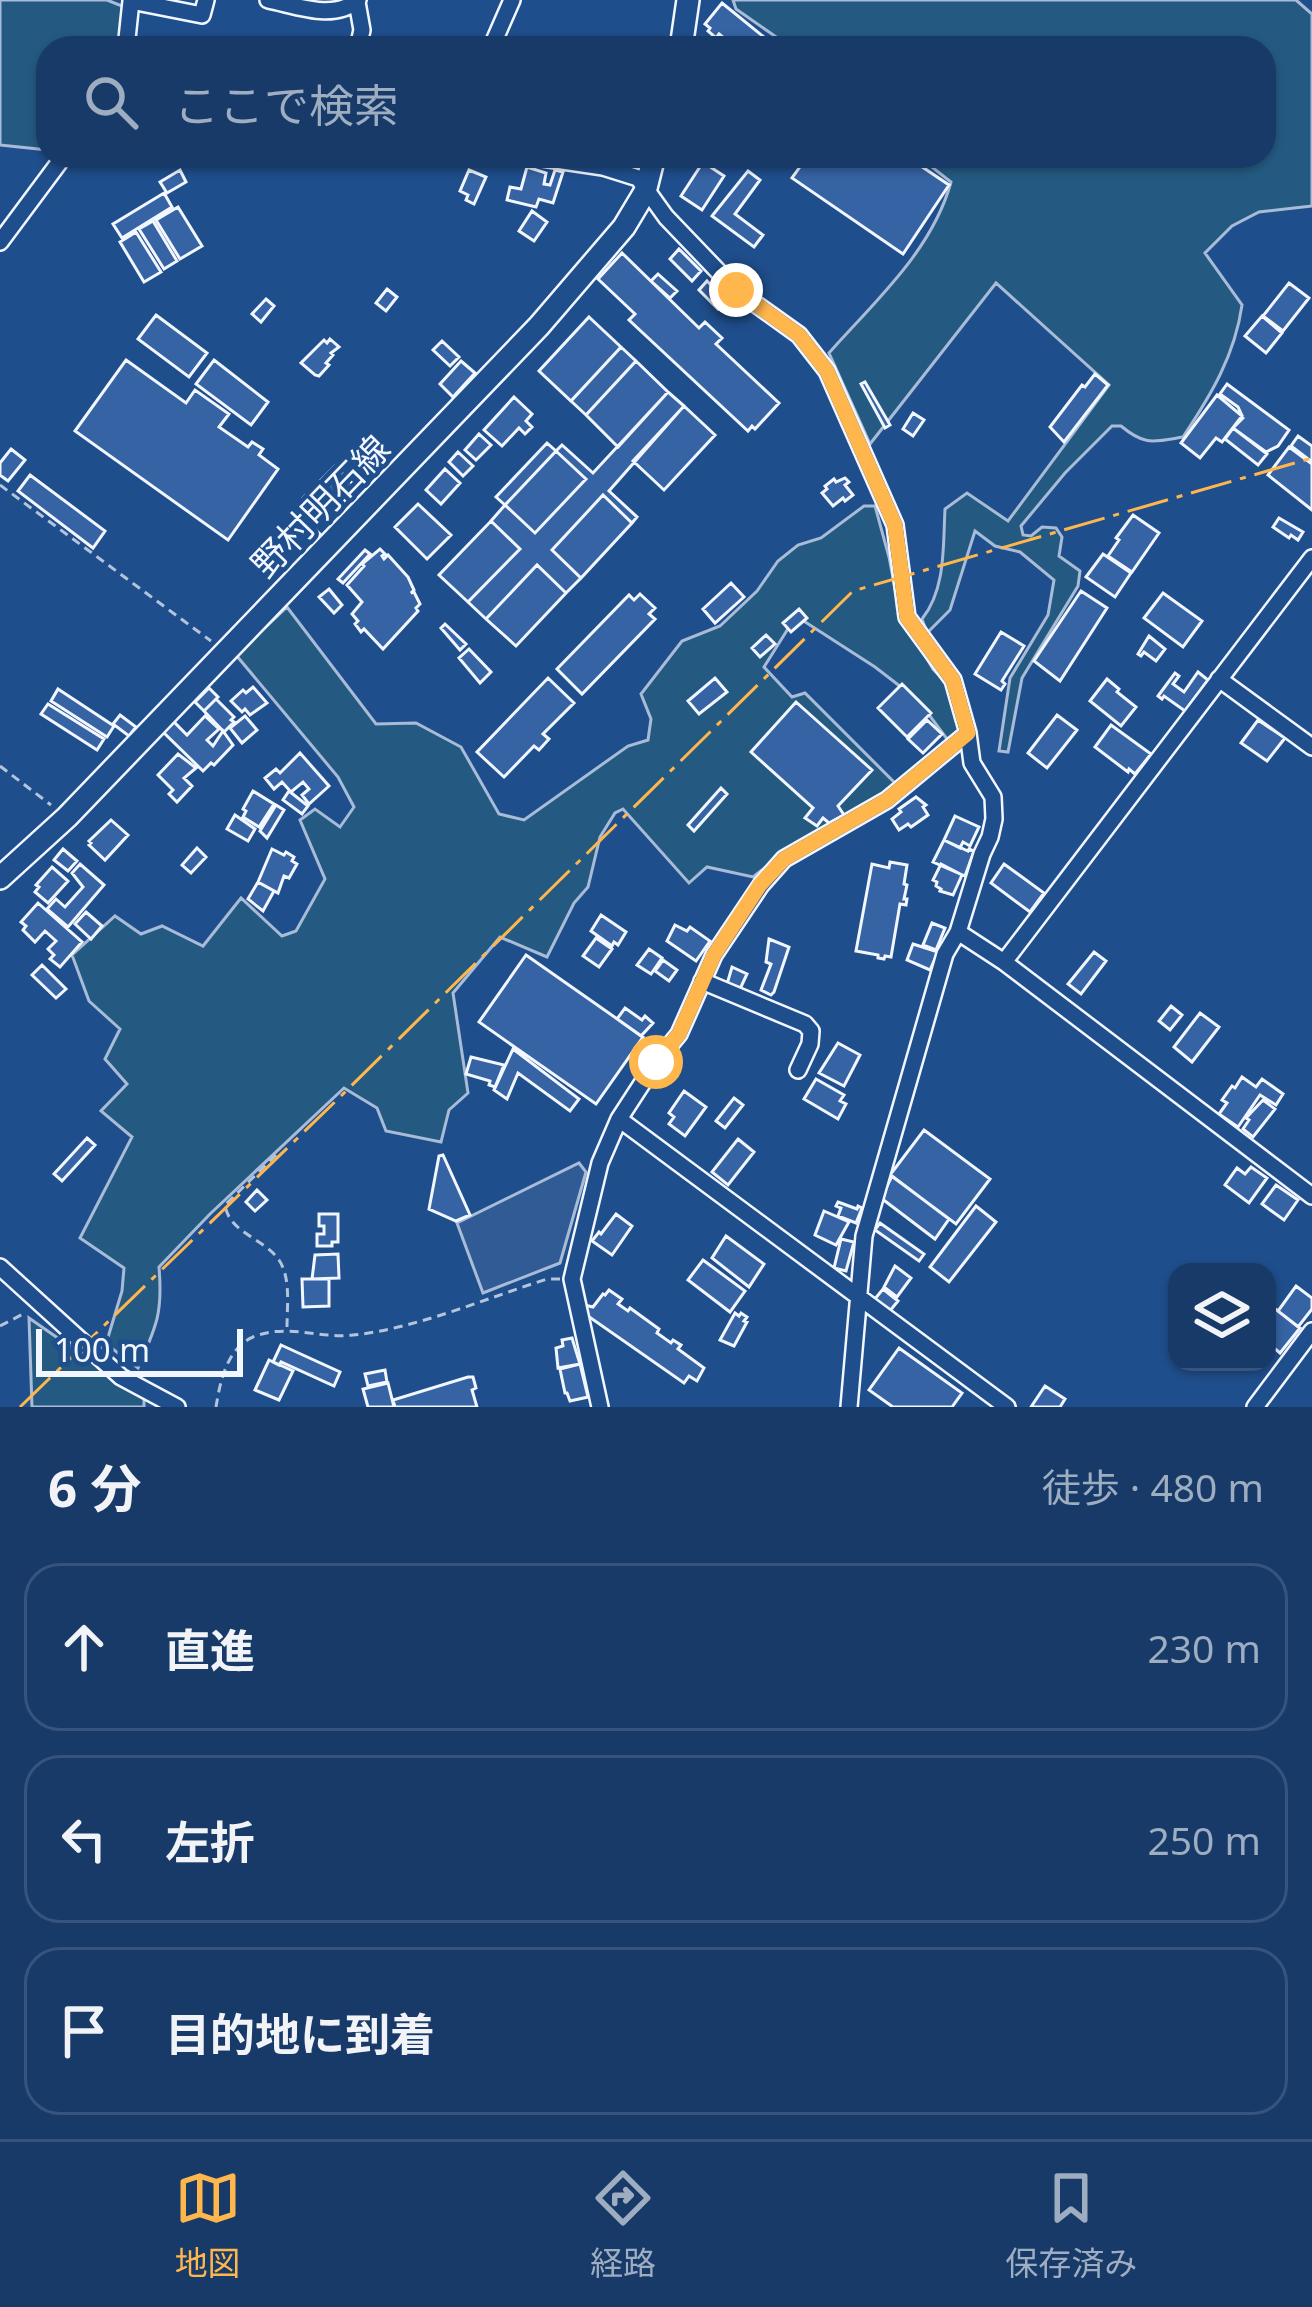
<!DOCTYPE html>
<html lang="ja">
<head>
<meta charset="utf-8">
<style>
  body { margin:0; font-family:"Noto Sans","Noto Sans JP",sans-serif; background:#20416f; color:#f1f3f6 }
  .controls { position:absolute; right:36px; bottom:36px; display:grid; overflow:hidden; border-radius:24px; box-shadow:0 3px 9px #0004 }
  .controls button { width:108px; height:108px; display:grid; place-items:center; padding:0; border:0; border-bottom:3px solid #36547d; background:#173a69; color:#f1f3f6; font:60px sans-serif }
  .scale { position:absolute; left:36px; bottom:30px; width:207px; box-sizing:border-box; padding-left:12px; border:6px solid #f2f6ff; border-top:0; font-size:33px; line-height:42px; white-space:nowrap; color:#f2f6ff; -webkit-text-stroke:9px #1f4e8c; paint-order:stroke }
  .stop { position:absolute; width:36px; height:36px; margin:-27px; border:9px solid #ffb74d; border-radius:50%; background:#fff }
  .stop.end { background:#ffb74d; border-color:#fff; box-shadow:0 3px 12px #0008 }
  .list { margin:0; padding:0; list-style:none }
  h2 { display:flex; justify-content:space-between; align-items:center; height:156px; margin:0; padding:0 48px; font-size:51px }
  h2 small { font-size:39px; font-weight:400; color:#9eadc0 }
  .list li { display:grid; grid-template-columns:78px 1fr auto; gap:36px; align-items:center; box-sizing:border-box; height:168px; margin:0 24px 24px; padding:0 24px; border:3px solid #36547d; border-radius:36px }
  .list b { display:block; font-size:45px; white-space:nowrap }
  .list em { font-size:39px; font-style:normal; color:#9eadc0 }
  .icon { flex:none; width:66px; height:66px; fill:none; stroke:currentColor; stroke-width:2; stroke-linecap:round; stroke-linejoin:round }
  .map { position:relative; flex:none; width:1312px; height:1407px; overflow:hidden }
  .search { position:absolute; background:#173a69; box-shadow:0 3px 9px #0004; left:36px; right:36px; top:36px; height:132px; display:flex; align-items:center; gap:30px; box-sizing:border-box; padding:0 42px; border-radius:36px; color:#9eadc0; font-size:45px }
  .sheet { height:732px; background:#173a69 }
  nav { display:flex; justify-content:space-around; align-items:center; box-sizing:border-box; height:168px; border-top:3px solid #36547d; background:#173a69; font-size:33px; color:#9eadc0 }
  nav a { display:grid; justify-items:center; gap:6px }
  nav .on { color:#ffb74d }
  .map>svg:first-child { display:block }
  .green { fill:#245a82; stroke:#a8bbd7; stroke-width:3 }
  .parking { fill:#305b95; stroke:#a8bbd7; stroke-width:3 }
  .building { fill:#3563a3; stroke:#f2f6ff; stroke-width:3 }
  .lines { fill:none; stroke-linecap:round; stroke-linejoin:round }
  .minor-casing { stroke:#f2f6ff; stroke-width:20 }
  .major-casing { stroke:#f2f6ff; stroke-width:26 }
  .path { stroke:#b3c4dc; stroke-width:3; stroke-dasharray:9 6; stroke-linecap:butt }
  .minor { stroke:#1f4e8c; stroke-width:15 }
  .major { stroke:#1f4e8c; stroke-width:21 }
  .power { stroke:#ffb74d; stroke-width:3; stroke-dasharray:42 9 6 9; stroke-linecap:butt }
  .route { stroke:#ffb74d; stroke-width:15 }
  .labels { text-anchor:middle; dominant-baseline:central; stroke-width:9; stroke-linejoin:round; paint-order:stroke }
  .street-label { font-size:36px; fill:#f2f6ff; stroke:#1f4e8c }
</style>
</head>
<body>
<div class="map">
<svg width="1312" height="1407" viewBox="0 0 1312 1407">
  <rect width="100%" height="100%" fill="#1f4e8c"/>
  <path class="green" d="M0,0H107L127,8L123,48H48V150L0,145Z
    M733,0H1296L1312,14V206L1259,212L1232,226L1205,253L1242,305C1235,355 1211,395 1183,437C1153,442 1145,446 1121,426H1112L1065,473L1021,526L1023,535L1031,536L1042,527L1056,528L1062,537L1059,556L1080,571L1078,586L1022,678L1008,752L999,751L1010,678L1048,615L1054,580L1020,552L995,546L975,531L950,610L927,633L922,619C946,589 943,546 945,509L967,493L1008,521L1109,385L996,283L870,444L829,353C875,301 932,251 951,182L928,164L923,156H1264V48H792L736,9Z
    M864,506H875L889,557L901,620L911,631L933,669L953,690L965,731L947,739L918,700L875,667L796,616L764,667L792,697L805,693L896,784L886,796L790,848L753,877L707,867L689,883L623,809L615,813L600,837L588,887L574,903L547,957L500,937L453,993L468,1093L449,1110L441,1142L386,1131L377,1108L344,1088L210,1214L159,1267C163,1314 156,1327 138,1368L106,1344L122,1291L124,1268L80,1238L132,1137L101,1111L127,1084L105,1059L120,1029L89,1001L72,955L115,916L141,934L162,926L203,946L241,898L282,936L296,931L325,879L300,820L315,809L340,827L354,807L338,777L236,655L287,607L376,724L416,723L461,747L499,814L524,820L628,746L648,740L651,719L641,694L682,641L720,626L757,591L778,561L798,545L821,538Z
    M29,1318L144,1398V1407H32Z"/>
  <path class="parking" d="M579,1163L586,1172L560,1263L483,1293L457,1223Z"/>
  <path class="building" d="M722,3L770,42L765,48H736L719,34L716,38L708,31L710,28L705,24Z
    M614,156H644L639,170L613,161Z
    M790,156H919L915,162L949,185L903,254L792,178L802,164Z
    M705,159L714,165L712,168L724,176L702,210L681,196Z
    M527,167L546,173L544,184L550,185L555,170L563,172L553,203L539,199L536,207L507,200L510,187L521,189Z
    M180,170L186,182L167,193L160,182Z
    M469,170L486,177L474,204L466,200L468,195L460,191Z
    M748,171L760,180L735,214L763,235L754,247L712,216Z
    M164,193L172,207L122,238L113,224Z
    M178,207L202,246L180,259L156,220Z
    M532,211L547,222L534,241L519,231Z
    M153,221L177,261L164,269L139,229Z
    M136,232L161,272L144,282L120,242Z
    M679,249L701,271L692,281L670,259Z
    M622,253L699,328L705,322L722,338L716,344L779,403L755,429L752,426L748,431L629,320L635,314L598,279Z
    M658,274L677,291L670,298L651,281Z
    M707,281L726,300L718,309L699,290Z
    M1289,283L1309,298L1283,331L1263,316Z
    M387,289L397,297L386,311L376,303Z
    M266,299L274,306L261,322L252,314Z
    M156,315L207,353L189,377L138,339Z
    M1262,316L1282,333L1266,353L1245,336Z
    M589,317L621,347L571,401L539,371Z
    M330,339L339,347L331,353L333,355L326,363L329,365L319,376L315,375L301,363L324,340L327,343Z
    M442,341L459,357L450,366L433,350Z
    M621,347L636,361L586,415L571,401Z
    M126,360L186,403L195,390L229,414L219,427L248,447L252,442L263,449L259,455L278,469L228,540L75,431Z
    M214,360L268,402L251,425L196,384Z
    M461,361L475,373L453,397L440,384Z
    M636,361L668,392L618,447L586,415Z
    M1095,374L1108,385L1064,442L1050,427L1082,385L1085,387Z
    M865,382L890,425L885,428L861,384Z
    M1227,384L1289,430L1278,446L1266,452L1233,428L1243,418L1238,407L1220,394Z
    M668,392L684,406L609,491L637,517L632,523L603,495L552,550L581,578L566,593L537,565L486,619L468,602L520,549L491,521L505,505L535,533L586,479L556,451L562,445L593,473Z
    M1217,395L1242,416L1222,442L1216,438L1200,458L1181,443Z
    M514,397L532,414L526,421L532,427L525,434L519,428L502,446L484,430Z
    M684,406L715,435L664,490L633,461Z
    M913,413L924,420L913,436L903,429Z
    M1233,428L1267,454L1258,465L1225,439Z
    M479,434L491,445L476,460L465,450Z
    M1298,436L1312,446V462L1291,446Z
    M547,443L556,451L505,505L496,497Z
    M1289,447L1312,464V510L1268,475Z
    M11,449L25,460L8,481L0,475V463Z
    M556,451L586,479L535,533L505,505Z
    M458,452L473,466L463,476L449,462Z
    M335,466L357,488L323,522L303,498Z
    M445,469L460,483L441,504L426,490Z
    M30,475L105,531L93,548L18,491Z
    M845,478L849,482L845,485L853,495L845,501L843,498L833,506L822,493L827,489L825,486L834,479L836,482Z
    M603,495L632,523L581,578L552,550Z
    M418,504L451,535L427,559L395,527Z
    M1133,515L1159,533L1132,572L1108,556L1119,540L1116,538Z
    M303,518L320,534L313,541L296,526Z
    M1279,518L1303,532L1298,540L1291,535L1289,538L1273,527Z
    M491,521L520,549L468,602L439,575Z
    M380,549L385,554L382,556L384,559L388,555L408,577L414,590L411,593L414,592L420,604L416,608L418,611L383,649L364,629L361,632L355,624L358,621L352,614L362,602L347,585L364,566L362,564Z
    M365,550L370,554L343,583L338,579Z
    M1103,554L1131,573L1115,597L1086,577Z
    M537,565L566,593L516,646L486,619Z
    M731,583L744,597L715,623L703,609Z
    M329,589L342,605L334,613L319,597Z
    M1081,591L1107,608L1060,681L1034,661Z
    M1163,593L1202,621L1183,647L1144,618Z
    M640,594L655,608L649,614L655,619L582,694L557,669L629,595L634,600Z
    M799,609L807,618L791,632L783,623Z
    M445,624L466,644L460,650L441,628Z
    M1001,632L1024,646L1002,681L1005,684L1001,690L975,674Z
    M766,635L775,644L760,657L752,648Z
    M1149,636L1165,649L1156,661L1144,652L1141,656L1138,654Z
    M469,649L491,672L480,683L459,658Z
    M1198,672L1208,680L1185,711L1164,696L1162,699L1158,696L1175,673L1179,676L1173,684L1184,692Z
    M548,678L574,703L543,734L549,739L539,750L534,746L504,777L477,752Z
    M715,678L727,692L699,714L688,701Z
    M1107,679L1119,689L1117,692L1136,707L1121,726L1090,701Z
    M902,684L931,713L907,737L878,708Z
    M253,687L267,703L250,715L245,709L242,712L231,701L243,690L246,693Z
    M209,688L218,697L204,711L195,702Z
    M58,689L114,726L107,737L51,701Z
    M216,699L234,717L231,720L234,722L224,732L204,711Z
    M796,702L872,770L838,806L844,815L829,823L823,818L817,826L805,818L813,808L751,752Z
    M48,704L104,739L97,750L41,714Z
    M120,715L136,727L129,736L113,724Z
    M1057,715L1077,730L1047,768L1028,753Z
    M205,716L219,729L207,740L213,746L223,731L233,745L214,765L211,763L203,771L162,731L172,720L187,735Z
    M245,716L257,730L242,743L230,728Z
    M927,720L942,734L923,753L908,739Z
    M1258,720L1285,738L1267,761L1241,743Z
    M1111,725L1151,754L1135,774L1129,769L1128,772L1095,747Z
    M300,753L329,786L309,804L302,795L309,789L303,782L291,792L282,782L274,789L265,778L276,769L280,773Z
    M178,754L196,768L184,778L192,786L177,802L169,794L173,790L158,775Z
    M721,788L727,794L694,831L688,825Z
    M253,791L274,804L259,827L243,817L246,811L243,809Z
    M289,791L308,806L302,814L283,800Z
    M916,797L926,805L923,807L928,815L911,827L908,824L899,830L892,819L901,812L899,809Z
    M276,805L284,810L267,838L260,831Z
    M235,815L255,829L248,841L227,829Z
    M955,816L979,827L970,846L963,842L960,848L944,840Z
    M111,820L128,835L105,860L89,845L91,843L89,841Z
    M944,840L968,851L969,849L974,851L965,876L933,862Z
    M197,848L206,857L191,873L182,865Z
    M63,849L77,861L68,871L54,860Z
    M272,849L284,855L286,852L294,857L292,861L297,864L289,878L284,876L278,893L258,882Z
    M890,862L907,865L904,884L907,885L904,899H907L906,905L900,904L891,957L885,956L884,959L878,958V955L856,951L872,864L889,868Z
    M80,864L104,885L68,927L47,909L56,899L65,907L83,887L72,873Z
    M941,864L962,875L953,895L940,891L941,889L936,886L937,882L933,880Z
    M1004,864L1044,893L1030,912L991,883Z
    M52,867L68,881L48,903L35,892L39,887L36,885Z
    M258,882L274,891L263,911L248,899Z
    M38,903L82,942L60,967L50,959L54,955L48,949L56,941L45,931L35,942L23,930L26,926L21,922Z
    M86,912L102,926L91,939L75,924Z
    M601,915L626,932L618,945L614,942L612,946L591,931Z
    M932,923L945,928L936,950L923,945Z
    M675,925L687,931L690,927L710,941L696,961L667,941Z
    M596,938L612,949L599,967L583,956Z
    M769,939L789,947L774,992L771,995L761,990L771,964L766,962Z
    M913,944L938,952L930,970L907,960Z
    M649,949L662,958L651,974L637,965Z
    M1094,952L1106,961L1081,994L1068,984Z
    M526,955L643,1037L596,1104L479,1022Z
    M663,960L677,970L669,981L655,971Z
    M42,965L66,989L56,998L32,975Z
    M732,967L747,974L740,989L727,984Z
    M1171,1006L1182,1015L1170,1030L1159,1021Z
    M625,1008L642,1020L645,1016L653,1023L641,1036L617,1019Z
    M1200,1013L1219,1027L1192,1062L1174,1047Z
    M642,1039L652,1045L654,1042L657,1044L647,1059L634,1050Z
    M838,1043L860,1055L844,1086L819,1073Z
    M513,1049L579,1099L570,1111L518,1073L507,1099L494,1090Z
    M471,1057L504,1065L495,1087L489,1085L490,1081L466,1074Z
    M1242,1077L1256,1087L1262,1079L1283,1094L1276,1105L1260,1095L1238,1127L1219,1114L1227,1103L1222,1100L1232,1086L1235,1088Z
    M816,1079L844,1095L840,1101L846,1104L838,1119L804,1099Z
    M684,1091L706,1107L685,1136L669,1124L674,1117L669,1113Z
    M734,1098L743,1105L725,1128L716,1121Z
    M1263,1100L1275,1109L1253,1137L1243,1129L1249,1120L1246,1118Z
    M924,1130L990,1179L956,1224L890,1175Z
    M87,1138L95,1145L62,1181L54,1174Z
    M738,1139L754,1152L728,1185L712,1172Z
    M443,1155L470,1215L456,1221L429,1209L439,1156Z
    M1251,1167L1267,1178L1249,1203L1225,1185L1237,1168L1245,1174Z
    M892,1176L949,1219L935,1239L881,1198Z
    M1276,1185L1298,1200L1284,1220L1262,1204Z
    M257,1190L267,1200L255,1211L246,1202Z
    M838,1202L857,1209L858,1206L862,1208L856,1223L838,1216L841,1208L836,1206Z
    M976,1206L996,1222L949,1282L930,1267Z
    M824,1211L849,1222L836,1245L815,1235Z
    M319,1214H338V1242H332V1246H317V1234H324V1226H319Z
    M616,1214L632,1226L612,1255L592,1241L599,1232L601,1234Z
    M880,1223L924,1254L919,1261L875,1230Z
    M726,1236L764,1264L749,1287L712,1258Z
    M841,1239L854,1242L846,1271L834,1268Z
    M338,1254L339,1278L312,1279L315,1255Z
    M703,1260L745,1291L730,1312L688,1280Z
    M895,1266L911,1278L897,1297L884,1287Z
    M302,1279H329V1306L303,1307Z
    M1296,1286L1312,1298V1309L1298,1327L1278,1311Z
    M883,1289L898,1301L889,1312L874,1300Z
    M609,1290L622,1299L618,1304L628,1311L630,1308L659,1329L657,1333L671,1343L673,1340L681,1345L678,1349L704,1368L697,1381L689,1376L684,1383L585,1314L584,1305L593,1307L603,1294L605,1295Z
    M1274,1308L1300,1328L1280,1353L1267,1342V1317Z
    M735,1313L739,1316L741,1313L747,1317L744,1321L747,1322L734,1346L720,1340Z
    M572,1338L580,1364L558,1368L556,1348L563,1346L562,1340Z
    M281,1345L340,1372L334,1386L281,1362L279,1365L273,1362Z
    M899,1348L962,1393L952,1407H893L869,1390Z
    M269,1360L293,1371L279,1400L255,1390Z
    M580,1364L588,1397L570,1401L567,1393H565L560,1369Z
    M385,1370L387,1382L368,1386L365,1374Z
    M468,1377H473L476,1388L472,1390L477,1407H395L393,1400Z
    M388,1383L394,1407H368L363,1389Z
    M1045,1386L1065,1399L1060,1407H1031Z"/>
  <g class="lines">
    <g class="minor-casing">
      <path id="minor" d="M268,0C298,6 333,21 358,0
        M357,2L362,30L358,48
        M126,48L131,1L202,15L206,0
        M491,48L512,0
        M529,156L603,167L638,178L666,217L736,290L799,335L827,371L895,525L907,617L953,680L968,733L972,763L993,797L994,819L990,837L982,854L958,932L945,954L864,1236L849,1407
        M0,242L64,156
        M1219,679L1312,747
        M958,932L1004,962L1312,1196
        M1004,962L1312,558
        M702,981L805,1024L811,1031L810,1044L798,1070
        M619,1119L1007,1407
        M0,1267L121,1377L177,1407
        M600,1407L572,1279L600,1163L619,1119L656,1062L679,1034L714,955L761,885L784,859L887,800L968,733
        M1255,1407L1312,1331"/>
    </g>
    <g class="major-casing">
      <path id="major" d="M681,48L688,0
        M0,878L67,817L539,326L624,227L645,192L654,156"/>
    </g>
    <path class="path" d="M0,485L211,641
      M0,766L51,805
      M276,1155L225,1205C229,1233 264,1238 279,1260C291,1278 287,1306 287,1327
      M0,1326L25,1313
      M216,1407C220,1382 227,1348 253,1337C286,1323 319,1339 353,1335C415,1329 487,1298 547,1279H560"/>
    <use href="#minor" class="minor"/>
    <use href="#major" class="major"/>
    <path class="power" d="M20,1407L341,1096L853,591L1312,458"/>
  </g>
  <g class="lines">
    <path class="route" d="M656,1062L679,1034L714,955L760,885L784,859L887,800L968,733L953,680L907,617L895,525L827,371L799,335L736,290"/>
  </g>
  <g class="labels">
    <g class="street-label">
      <text transform="translate(320 506) rotate(-46)">野村明石線</text>
    </g>
  </g>
</svg>
<div class="controls">
<button><svg class="icon" aria-label="layers" viewBox="0 0 24 24"><path d="M12 4l9 5-9 5-9-5zM3 14l9 5 9-5"/></svg></button>
</div>
<div class="scale">100 m</div>
<div class="stop" style="left:656px;top:1062px"></div>
<div class="stop end" style="left:736px;top:290px"></div>
<div class="search"><svg class="icon" aria-label="search" viewBox="0 0 24 24"><circle cx="10" cy="10" r="6"/><path d="M15 15l6 6"/></svg>ここで検索</div>
</div>
<section class="sheet">
<h2>6 分<small>徒歩 · 480 m</small></h2>
<ul class="list">
<li><svg class="icon" aria-label="ahead" viewBox="0 0 24 24"><path d="M12 20V5M6 11l6-6 6 6"/></svg><div><b>直進</b></div><em>230 m</em></li>
<li><svg class="icon" aria-label="left" viewBox="0 0 24 24"><path d="M17 20v-9H6M10 6l-5 5 5 5"/></svg><div><b>左折</b></div><em>250 m</em></li>
<li><svg class="icon" aria-label="arrive" viewBox="0 0 24 24"><path d="M6 21V4h12l-3 4 3 4H6"/></svg><div><b>目的地に到着</b></div></li>
</ul>
</section>
<nav>
<a class="on"><svg class="icon" aria-label="map" viewBox="0 0 24 24"><path d="M3 6l6-2 6 2 6-2v14l-6 2-6-2-6 2zM9 4v14M15 6v14"/></svg>地図</a>
<a><svg class="icon" aria-label="directions" viewBox="0 0 24 24"><path d="M12 3l9 9-9 9-9-9zM9 14v-3h6M13 9l2 2-2 2"/></svg>経路</a>
<a><svg class="icon" aria-label="saved" viewBox="0 0 24 24"><path d="M7 4h10v16l-5-4-5 4z"/></svg>保存済み</a>
</nav>
</body>
</html>
